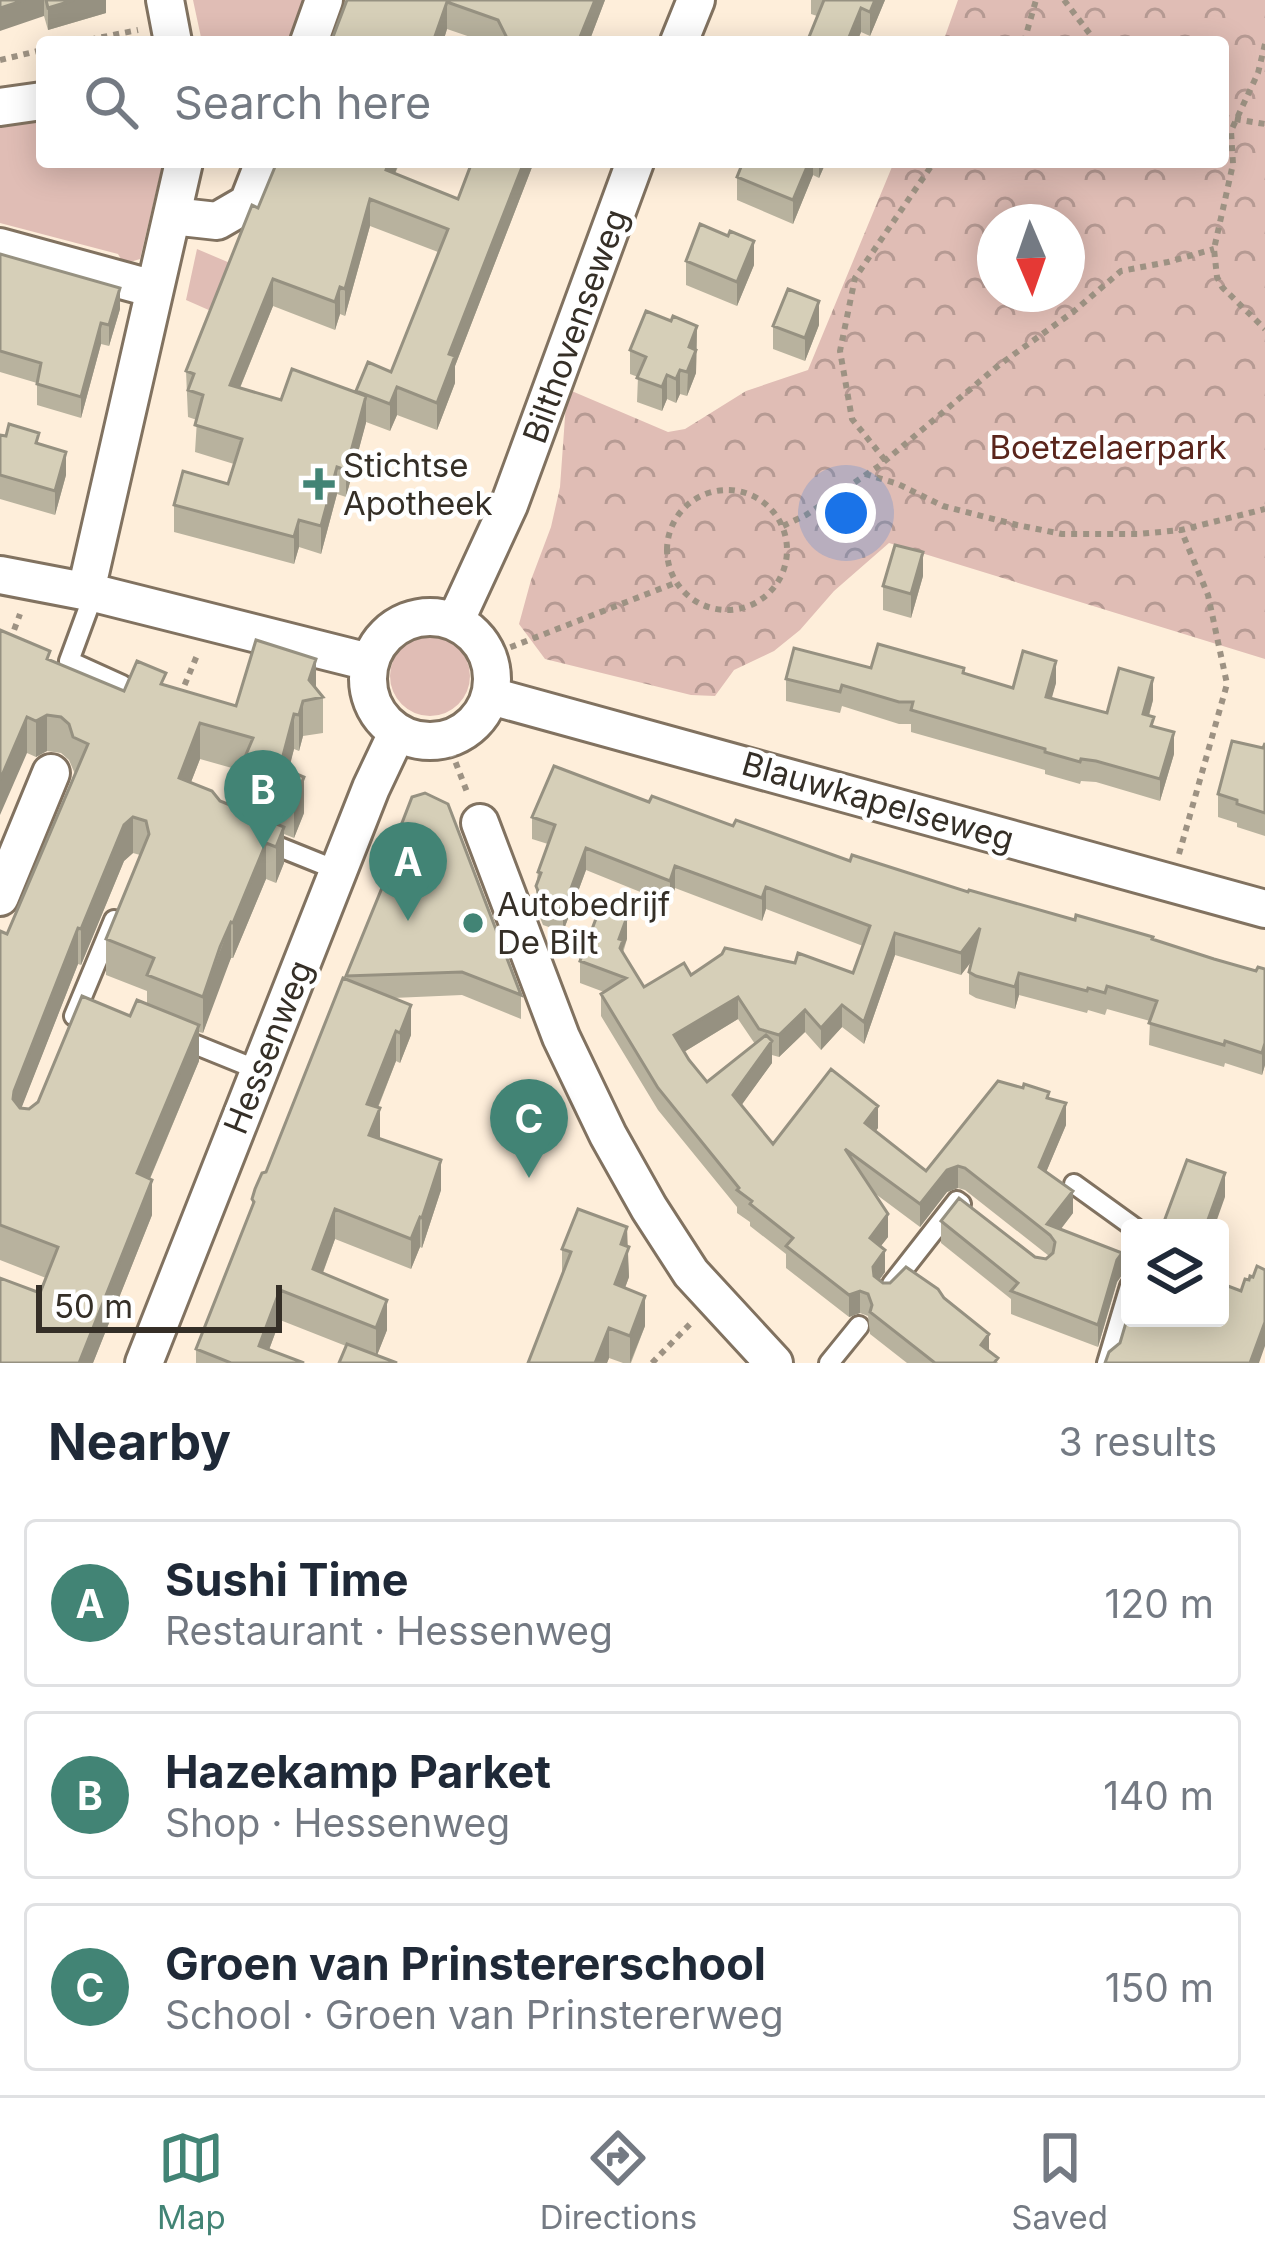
<!DOCTYPE html>
<html lang="en">
<head>
<meta charset="utf-8">
<style>
  body { margin:0; font-family:Inter,sans-serif; background:#f2f2f3; color:#1f2937 }
  .controls { position:absolute; right:36px; bottom:36px; display:grid; overflow:hidden; border-radius:12px; box-shadow:0 6px 30px #0003 }
  .controls button { width:108px; height:108px; display:grid; place-items:center; padding:0; border:0; border-bottom:3px solid #e0e1e3; background:#fff; color:#1f2937; font:60px sans-serif }
  .compass { position:absolute; left:977px; top:204px; width:108px; height:108px; border-radius:50%; background:#fff; box-shadow:0 6px 30px #0003; rotate:178deg }
  .scale { position:absolute; left:36px; bottom:30px; width:246px; box-sizing:border-box; padding-left:12px; border:6px solid #352f27; border-top:0; font-size:33px; line-height:42px; white-space:nowrap; color:#352f27; -webkit-text-stroke:9px #fff; paint-order:stroke }
  .you { position:absolute; left:846px; top:513px; width:42px; height:42px; margin:-30px; border:9px solid #fff; border-radius:50%; background:#1a73e8; box-shadow:0 0 0 18px #1a73e833 }
  .badge { display:grid; place-items:center; width:78px; height:78px; border-radius:50%; background:#428475; color:#fff; font-size:39px; font-weight:700 }
  .pin { position:absolute; translate:-50% -99px; filter:drop-shadow(0 3px 6px #0008) }
  .pin::after { content:''; position:absolute; top:63px; width:42px; height:36px; background:inherit; clip-path:polygon(0 0,100% 0,50% 100%) }
  .list { margin:0; padding:0; list-style:none }
  h2 { display:flex; justify-content:space-between; align-items:center; height:156px; margin:0; padding:0 48px; font-size:51px }
  h2 small { font-size:39px; font-weight:400; color:#747a83 }
  .list li { display:grid; grid-template-columns:78px 1fr auto; gap:36px; align-items:center; box-sizing:border-box; height:168px; margin:0 24px 24px; padding:0 24px; border:3px solid #e0e1e3; border-radius:12px }
  .list b { display:block; font-size:45px; white-space:nowrap }
  .list p { margin:0; font-size:39px; white-space:nowrap; color:#747a83 }
  .list em { font-size:39px; font-style:normal; color:#747a83 }
  .icon { flex:none; width:66px; height:66px; fill:none; stroke:currentColor; stroke-width:2; stroke-linecap:round; stroke-linejoin:round }
  .map { position:relative; flex:none; width:1265px; height:1363px; overflow:hidden }
  .search { position:absolute; background:#fff; box-shadow:0 6px 30px #0003; left:36px; right:36px; top:36px; height:132px; display:flex; align-items:center; gap:30px; box-sizing:border-box; padding:0 42px; border-radius:12px; color:#747a83; font-size:45px }
  .sheet { height:732px; background:#fff }
  nav { display:flex; justify-content:space-around; align-items:center; box-sizing:border-box; height:168px; border-top:3px solid #e0e1e3; background:#fff; font-size:33px; color:#747a83 }
  nav a { display:grid; justify-items:center; gap:6px }
  nav .on { color:#428475 }
  .map>svg:first-child { display:block }
  .grass { fill:#e0bdb5 }
  .park { fill:url(#park-crowns); fill-rule:evenodd }
  .lines { fill:none; stroke-linecap:round; stroke-linejoin:round }
  .lane-casing { stroke:#817260; stroke-width:24 }
  .street-casing { stroke:#817260; stroke-width:42 }
  .path { stroke:#9d9283; stroke-width:6; stroke-dasharray:6 6; stroke-linecap:butt }
  .lane { stroke:#fff; stroke-width:18 }
  .street { stroke:#fff; stroke-width:36 }
  .wall { fill:#b8b29e; fill-rule:evenodd }
  .shaded-wall { fill:#969181 }
  .building { fill:#d6cfb8; stroke:#969181; stroke-width:3 }
  .poi-dot { fill:#428475; stroke:#fff; stroke-width:4.5 }
  .labels { text-anchor:middle; dominant-baseline:central; stroke-width:9; stroke-linejoin:round; paint-order:stroke }
  .street-label { font-size:33px; fill:#352f27; stroke:#fff }
  .park-label { font-size:33px; fill:#5a251c; stroke:#fff }
  .poi-label { font-size:33px; fill:#352f27; stroke:#fff; text-anchor:start }
</style>
</head>
<body>
<div class="map">
<svg width="1265" height="1363" viewBox="0 0 1265 1363">
  <defs>
    <pattern id="park-crowns" width="20" height="18" patternUnits="userSpaceOnUse" patternTransform="scale(3)"><rect width="20" height="18" fill="#e0bdb5"/><path d="M2 6a3 3 0 1 1 6 0M12 15a3 3 0 1 1 6 0" fill="none" stroke="#b69a93"/></pattern>
  </defs>
  <rect width="100%" height="100%" fill="#feeeda"/>
  <path class="grass" d="M193,0H318L304,42H202Z
    M42,112V162H163L140,259L124,264L118,254L0,223V118Z
    M197,249L230,263L211,311L186,300Z
    M390 676a40 40 0 1 1 80 0a40 40 0 1 1-80 0Z"/>
  <path class="park" d="M958,0H1265V659L889,543L834,591L800,630L774,651L734,670L715,696L691,695L545,659L519,624L531,580L551,527L560,487L567,389L668,432L685,429L746,391L808,370L894,162H1223V42H943ZM995,222H1067V294H995Z"/>
  <g class="lines">
    <g class="lane-casing">
      <path id="lane" d="M94,593L69,661L122,685
        M262,840L339,871
        M74,1016L114,920
        M179,1038L258,1070
        M1074,1184L1135,1228
        M892,1284L957,1201L961,1204
        M829,1363L859,1326
        M1107,1363L1130,1286"/>
    </g>
    <g class="street-casing">
      <path id="street" d="M165,0L173,42
        M309,42L324,0
        M679,42L696,0
        M0,107L42,101
        M172,216L217,221L248,203L264,162
        M0,247L154,289
        M0,575L94,593L369,662
        M86,591L184,162
        M368 679a62 62 0 1 1 124 0a62 62 0 1 1-124 0Z
        M455,622L509,505L635,162
        M491,696L1265,909
        M480,823L561,1037L608,1135L649,1208L691,1273L774,1363
        M0,897L51,773
        M144,1363L371,788L397,733"/>
    </g>
    <path class="path" d="M1064,0L1096,42
      M78,42L138,30
      M1024,42L1036,0
      M1265,44L1258,73L1231,131L1233,164L1214,249L1217,277L1222,287L1265,329
      M0,60L42,50
      M1223,117L1265,124
      M885,460L852,419L840,351L855,278L934,162
      M865,474L898,484L943,506L1017,525L1062,534H1139L1181,530L1265,509
      M667 550a60 60 0 1 1 120 0a60 60 0 1 1-120 0Z
      M783,526L806,515L879,466L999,365L1073,312L1121,271L1168,262L1214,249
      M10,641L20,614
      M488,656L675,583
      M180,696L198,653
      M447,740L467,792
      M1179,854L1227,684L1208,595L1181,530
      M652,1363L691,1323"/>
    <use href="#lane" class="lane"/>
    <use href="#street" class="street"/>
  </g>
  <path class="wall" d="M0,0H106V13L48,30L44,16Z
    M347,0H605L589,42H485L447,29L443,42H331Z
    M811,0H885L870,36L861,32L857,42H807L817,16L811,14Z
    M277,162H400L395,174L458,199L472,162H534L455,366V383L437,430L397,415L390,431L366,422L346,497L337,494L321,554L299,547L294,564L174,532V505L228,484L234,464L195,452L197,420L188,417L186,371ZM370,226L438,252L391,372L356,392L281,400L240,388L273,306L335,330L340,314L345,316Z
    M743,162H826L819,178L813,175L793,224L737,200V177Z
    M0,254L120,309L109,346L101,344L81,418L37,405V383L0,372Z
    M686,261L754,265L737,306L686,285Z
    M671,321L697,326L696,373L687,396L680,394L676,403L667,399L662,411L637,402L638,377L630,374V350Z
    M819,325L805,361L773,349V326Z
    M0,435L39,444L66,475L55,515L0,499Z
    M923,576L911,618L883,610V586Z
    M0,630L50,660L124,691L166,685L236,706L316,688L323,697V733L303,736L299,751L294,749L288,770L304,813L294,838L284,834V863L276,883L266,879L233,958H231L220,982L203,1033L199,1032V1061L150,1179L152,1215L93,1363H0L40,1293L46,1278L0,1260V931L7,934L75,774L69,760L61,753L47,751L36,757L27,753ZM200,759L239,770L236,778V807L220,801L191,782ZM133,853L140,855L106,939V975L147,991V1004L130,1016L38,1102L29,1109L21,1108L78,964L81,965L124,861Z
    M871,668L964,674L1013,688L1056,683L1051,698L1107,713L1153,700L1149,716L1154,727L1174,754L1160,801L1096,782L1081,781L1080,784L1045,774V770L911,732V724H899L842,706L840,713L786,701V679Z
    M1265,743V836L1237,827V823L1218,817V794L1263,748Z
    M412,797L521,995V1019L462,995L393,998L411,1035L400,1063L396,1061L378,1108L380,1138L441,1190L422,1248L420,1247L411,1269L335,1239L323,1273L387,1330L377,1355L346,1346L280,1320L269,1350L304,1363H196V1349L252,1209V1199L266,1172L346,980L392,862V849Z
    M649,802L850,861L1153,939L1256,971L1265,969V1065L1262,1075L1225,1063L1224,1067L1149,1045L1150,1021L1107,1009L1105,1015L1088,1010L1087,1013L1019,995L1015,1009L976,998L969,994V972L971,962L961,975L895,955L864,1044L842,1027L821,1050L805,1032L779,1057L772,1055V1063L741,1105L773,1144L878,1128L875,1131L926,1171L1049,1098L1066,1125L1046,1172L1073,1213L1061,1229L1122,1275L1117,1282L1098,1347L1011,1314V1299L941,1243V1221L1035,1257L1046,1259L1049,1256L965,1190L958,1188L947,1192L920,1227L873,1192L888,1237L880,1247L885,1272L879,1280L883,1283L944,1298L998,1363H907L870,1334L868,1316L860,1313L849,1317L786,1268V1254L750,1226V1222L737,1213V1207L658,1110L601,1016V994L604,992L580,983V961L627,939L623,953L644,987L691,975L853,973L863,946L766,909L762,921L675,888L670,904L586,870L563,932L543,925L536,908V886L538,872L548,844L532,839V817ZM738,1019L755,1044L707,1082L684,1052Z
    M627,1246L629,1277L625,1288L645,1326L631,1363H623L609,1358L607,1363H528L562,1274V1249Z"/>
  <path class="shaded-wall" d="M25,0H44V16L0,31V8Z
    M74,0H106V13L48,30V8Z
    M595,0H605L589,42H578Z
    M875,0H885L870,36V12Z
    M447,2V29L443,42H433Z
    M861,8V32L857,42H847Z
    M389,162H399L386,197V170Z
    M524,162H534L455,366V383L437,430V403L449,354Z
    M809,162H813V175L793,224V200Z
    M819,162H826L819,178Z
    M370,199V226L345,316V289Z
    M754,241V265L737,306V282Z
    M273,279V306L230,412V385Z
    M340,287V314L335,330V302Z
    M120,288V309L109,346V325Z
    M819,301V325L805,361V338Z
    M101,323V344L81,418V397Z
    M697,326L696,373L687,396L689,347Z
    M680,370V394L676,403V379Z
    M667,375V399L662,411V387Z
    M397,387V415L390,431V404Z
    M366,396V423L346,497V470Z
    M66,452V475L55,515V491Z
    M337,467V494L321,554V526Z
    M299,520V547L294,564V537Z
    M923,552V576L911,618V594Z
    M316,659V695L309,680Z
    M1056,661V683L1046,719V697Z
    M1153,678V700L1143,736V714Z
    M303,701V736L299,751V715Z
    M294,714V749L282,797L280,767Z
    M47,715V751L36,757V721Z
    M27,717V753L0,815V780Z
    M200,723V759L179,813V778Z
    M1174,732V754L1160,801V779Z
    M304,777V813L294,838V802Z
    M133,817V853L124,861L81,965V929L124,825Z
    M284,827V863L276,883V847Z
    M266,843V879L233,958V923Z
    M586,848V870L563,932V910Z
    M675,866V888L670,904V881Z
    M766,887V909L762,921V898Z
    M627,917V939L623,949V962L619,939Z
    M231,922V958L203,1033V997Z
    M78,928V964L14,1127V1091Z
    M980,928V950L961,975V953Z
    M895,933V955L864,1044V1022Z
    M1019,973V995L1015,1009V987Z
    M738,997V1019L674,1058V1035Z
    M411,1005V1035L400,1063V1033Z
    M842,1005V1027L821,1050V1028Z
    M805,1010V1032L779,1057V1035Z
    M199,1025V1061L137,1209V1173Z
    M396,1031V1061L367,1134V1104Z
    M772,1041V1063L733,1117V1095Z
    M1265,1043V1065L1262,1075V1053Z
    M1066,1103V1125L1039,1189V1167Z
    M878,1106V1128L865,1145V1123Z
    M380,1108V1138L369,1135Z
    M441,1160V1190L422,1248V1218Z
    M958,1166V1188L947,1192L920,1227V1204L947,1170Z
    M1225,1173V1197L1214,1228H1205Z
    M152,1180V1215L93,1363H79Z
    M1073,1191V1213L1053,1239L1047,1224Z
    M335,1209V1239L313,1299V1269Z
    M888,1214V1237L870,1260V1238Z
    M420,1217V1247L411,1269V1239Z
    M627,1227L629,1277L615,1314V1284L621,1244Z
    M885,1250V1272L873,1289V1267Z
    M1122,1253V1275L1117,1282L1098,1347V1325L1117,1260Z
    M280,1290V1320L264,1363L259,1346Z
    M860,1291V1313L849,1317V1295Z
    M645,1296V1326L630,1363V1336Z
    M387,1300V1330L376,1358V1328Z
    M1265,1322V1346L1259,1363H1250Z
    M609,1328V1358L607,1363H595Z
    M989,1334V1356L981,1345Z"/>
  <path class="building" d="M0,0H25L0,8Z
    M46,0H74L48,8Z
    M347,0H595L578,42H509L498,20L447,2L433,42H331Z
    M824,0H875L870,12L861,8L847,42H807Z
    M277,162H389L386,170L458,199L472,162H524L449,354L455,356L437,403L397,387L390,404L356,391L368,362L391,372L448,229L370,199L345,289L340,287L335,302L273,279L230,385L281,400L292,369L366,396L346,470L337,467L321,526L299,520L294,537L174,505L183,471L228,484L242,439L195,425L203,395L188,390L194,374L186,371L252,205L258,208Z
    M743,162H809L793,200L737,177Z
    M700,224L728,236L730,231L754,241L737,282L686,261Z
    M0,254L120,288L109,325L101,323L81,397L37,384L41,363L0,351Z
    M788,289L819,301L805,338L773,326Z
    M646,311L671,321L673,316L697,326L689,347L696,350L687,372L680,370L676,379L667,375L662,387L637,378L646,357L630,350Z
    M9,424L39,433L36,443L66,452L55,491L0,475V435L6,436Z
    M895,545L923,552L911,594L883,586Z
    M0,630L50,651L47,659L124,691L137,661L166,673L161,684L236,706L256,640L316,659L309,680L323,697L303,701L299,715L294,714L280,767L304,777L294,802L236,778L253,738L200,723L179,778L212,791L220,801L284,827L276,847L266,843L233,923L231,922L220,947L203,997L147,975L154,958L106,939L149,834L146,821L133,817L124,825L81,929L78,928L14,1091L13,1099L20,1108L29,1109L38,1102L82,996L130,1016L137,1000L199,1025L137,1173L152,1180L79,1363H0V1278L40,1293L58,1247L0,1225V931L7,934L88,744L73,737L69,724L61,717L47,715L36,721L27,717L0,780Z
    M878,644L964,668L963,673L1013,688L1023,651L1056,661L1046,697L1107,713L1119,668L1153,678L1143,714L1154,717L1151,726L1174,732L1160,779L1096,761L1081,759L1080,762L1045,752V749L911,710L913,702H899L842,685L840,692L786,679L794,648L871,668Z
    M1232,741L1263,748L1265,743V813L1237,804V800L1218,794Z
    M554,766L649,802L652,796L733,826L736,820L850,861L852,855L968,892L969,890L1075,920L1076,915L1153,937L1152,939L1214,959L1256,971L1258,967L1265,969V1043L1262,1053L1225,1041L1224,1045L1149,1023L1157,1001L1107,986L1105,993L1088,988L1087,991L1019,973L1015,987L976,976L969,972L980,928L961,953L895,933L864,1022L842,1005L821,1028L805,1010L779,1035L759,1029L738,997L674,1035L689,1060L707,1082L766,1035L772,1041L733,1095L773,1144L831,1069L878,1106L865,1123L926,1171L998,1081L1023,1088L1024,1084L1049,1092L1047,1098L1066,1103L1039,1167L1073,1191L1047,1224L1122,1253L1117,1260L1098,1325L1011,1291L1018,1283L941,1221L959,1198L1035,1257L1046,1259L1053,1253L1055,1242L1050,1235L965,1168L958,1166L947,1170L920,1204L845,1149L888,1214L870,1238L885,1250L873,1267L874,1276L883,1283H890L906,1267L938,1289L944,1298L989,1334L981,1345L998,1358L994,1363H935L870,1312L872,1305L868,1294L860,1291L849,1295L786,1246L793,1238L750,1204L752,1201L737,1190L739,1188L658,1088L601,994L626,978L580,961L600,908L627,917L619,939L623,940L620,948L644,987L684,963L691,975L722,954L725,948L795,963L798,953L853,973L870,926L766,887L762,898L675,866L670,881L586,848L563,910L543,903L536,886L541,873L538,872L555,825L532,817Z
    M425,793L448,804L521,995L462,972L346,976L397,851L392,849L412,797Z
    M343,978L411,1005L400,1033L396,1031L367,1104L380,1108L369,1135L441,1160L422,1218L420,1217L411,1239L335,1209L313,1269L387,1300L376,1328L280,1290L259,1346L304,1363H231L196,1349L254,1202L252,1199L255,1189L262,1173L266,1172Z
    M1187,1160L1225,1173L1205,1228H1154L1155,1225L1162,1227Z
    M578,1209L627,1227L621,1244L629,1247L615,1284L645,1296L630,1336L609,1328L595,1363H528L571,1252L562,1249Z
    M1257,1266L1265,1270V1322L1250,1363H1105L1109,1352L1120,1343L1130,1309V1318H1220V1283L1241,1291L1245,1279L1249,1280L1250,1276L1253,1277Z
    M347,1344L397,1363H339Z"/>
  <g class="poi-dot">
    <path d="M313 466h12v12h12v12h-12v12h-12v-12h-12v-12h12z"/>
    <circle cx="473" cy="923" r="12"/>
  </g>
  <g class="labels">
    <g class="street-label">
      <text transform="translate(575 326) rotate(-70)">Bilthovenseweg</text>
      <text transform="translate(878 801) rotate(16)">Blauwkapelseweg</text>
      <text transform="translate(268 1047) rotate(-68)">Hessenweg</text>
    </g>
    <g class="park-label">
      <text x="1108" y="447">Boetzelaerpark</text>
    </g>
    <g class="poi-label">
      <text x="343" y="465">Stichtse<tspan x="343" dy="38">Apotheek</tspan></text>
      <text x="497" y="904">Autobedrijf<tspan x="497" dy="38">De Bilt</tspan></text>
    </g>
  </g>
</svg>
<div class="controls">
<button><svg class="icon" aria-label="layers" viewBox="0 0 24 24"><path d="M12 4l9 5-9 5-9-5zM3 14l9 5 9-5"/></svg></button>
</div>
<svg class="compass" viewBox="-18 -18 36 36"><path d="M0-13l5 13h-10z" fill="#e53935"/><path d="M0 13l5-13h-10z" fill="#747a83"/></svg>
<div class="scale">50 m</div>
<div class="you"></div>
<div class="pin badge" style="left:408px;top:921px">A</div>
<div class="pin badge" style="left:263px;top:849px">B</div>
<div class="pin badge" style="left:529px;top:1178px">C</div>
<div class="search"><svg class="icon" aria-label="search" viewBox="0 0 24 24"><circle cx="10" cy="10" r="6"/><path d="M15 15l6 6"/></svg>Search here</div>
</div>
<section class="sheet">
<h2>Nearby<small>3 results</small></h2>
<ul class="list">
<li><span class="badge">A</span><div><b>Sushi Time</b><p>Restaurant · Hessenweg</p></div><em>120 m</em></li>
<li><span class="badge">B</span><div><b>Hazekamp Parket</b><p>Shop · Hessenweg</p></div><em>140 m</em></li>
<li><span class="badge">C</span><div><b>Groen van Prinstererschool</b><p>School · Groen van Prinstererweg</p></div><em>150 m</em></li>
</ul>
</section>
<nav>
<a class="on"><svg class="icon" aria-label="map" viewBox="0 0 24 24"><path d="M3 6l6-2 6 2 6-2v14l-6 2-6-2-6 2zM9 4v14M15 6v14"/></svg>Map</a>
<a><svg class="icon" aria-label="directions" viewBox="0 0 24 24"><path d="M12 3l9 9-9 9-9-9zM9 14v-3h6M13 9l2 2-2 2"/></svg>Directions</a>
<a><svg class="icon" aria-label="saved" viewBox="0 0 24 24"><path d="M7 4h10v16l-5-4-5 4z"/></svg>Saved</a>
</nav>
</body>
</html>
